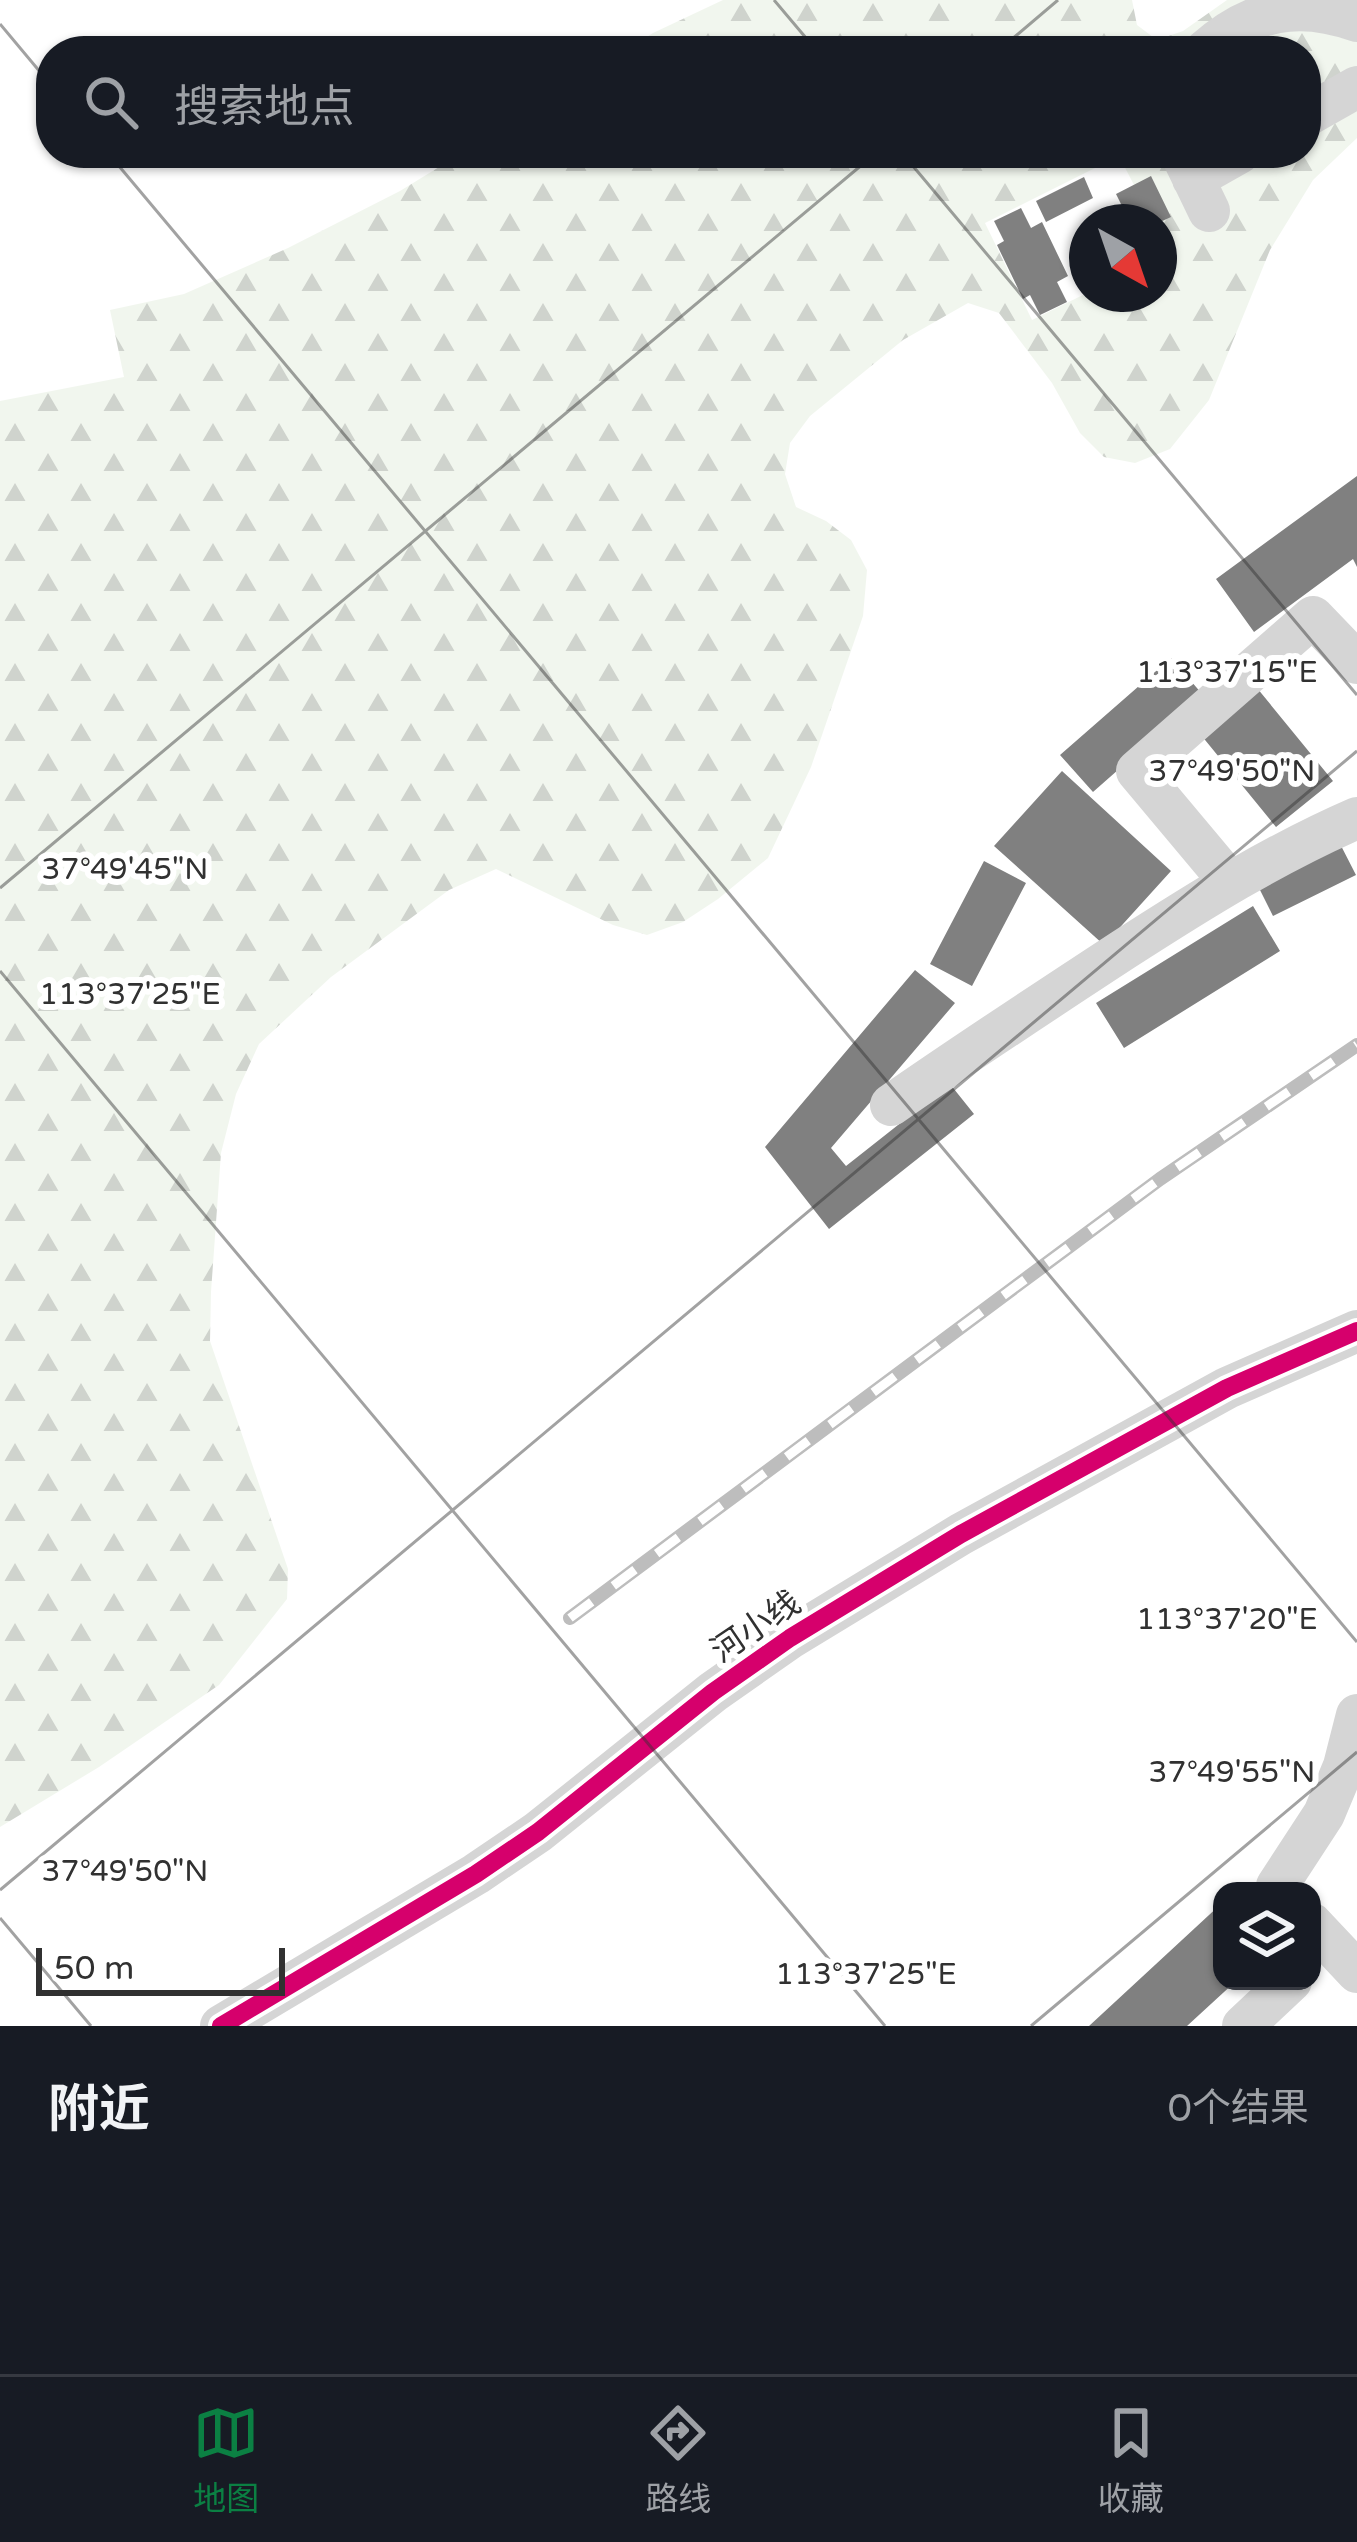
<!DOCTYPE html>
<html lang="zh">
<head>
<meta charset="utf-8">
<style>
  body { margin:0; font-family:"Varela Round","Noto Sans SC",sans-serif; background:#242831; color:#f1f3f6 }
  .controls { position:absolute; right:36px; bottom:36px; display:grid; overflow:hidden; border-radius:24px; box-shadow:0 3px 9px #0004 }
  .controls button { width:108px; height:108px; display:grid; place-items:center; padding:0; border:0; border-bottom:3px solid #363941; background:#171b24; color:#f1f3f6; font:60px sans-serif }
  .compass { position:absolute; left:1069px; top:204px; width:108px; height:108px; border-radius:50%; background:#171b24; box-shadow:0 3px 9px #0004; rotate:140deg }
  .scale { position:absolute; left:36px; bottom:30px; width:249px; box-sizing:border-box; padding-left:12px; border:6px solid #313131; border-top:0; font-size:33px; line-height:42px; white-space:nowrap; color:#313131; -webkit-text-stroke:9px #fff; paint-order:stroke }
  .list { margin:0; padding:0; list-style:none }
  h2 { display:flex; justify-content:space-between; align-items:center; height:156px; margin:0; padding:0 48px; font-size:51px }
  h2 small { font-size:39px; font-weight:400; color:#9ea1a6 }
  .icon { flex:none; width:66px; height:66px; fill:none; stroke:currentColor; stroke-width:2; stroke-linecap:round; stroke-linejoin:round }
  .map { position:relative; flex:none; width:1357px; height:2026px; overflow:hidden }
  .search { position:absolute; background:#171b24; box-shadow:0 3px 9px #0004; left:36px; right:36px; top:36px; height:132px; display:flex; align-items:center; gap:30px; box-sizing:border-box; padding:0 42px; border-radius:48px; color:#9ea1a6; font-size:45px }
  .sheet { height:348px; background:#171b24 }
  nav { display:flex; justify-content:space-around; align-items:center; box-sizing:border-box; height:168px; border-top:3px solid #363941; background:#171b24; font-size:33px; color:#9ea1a6 }
  nav a { display:grid; justify-items:center; gap:6px }
  nav .on { color:#0b8043 }
  .map>svg:first-child { display:block }
  .forest { fill:url(#forest-firs); fill-rule:evenodd }
  .building { fill:#808080 }
  .lines { fill:none; stroke-linecap:round; stroke-linejoin:round }
  .minor { stroke:#d5d5d5; stroke-width:42 }
  .rail-casing { stroke:#bdbdbd; stroke-width:14 }
  .rail { stroke:#fff; stroke-width:9; stroke-dasharray:27; stroke-linecap:butt }
  .cycleway-casing { stroke:#fff; stroke-width:26 }
  .cycleway { stroke:#d6006c; stroke-width:18 }
  .ticks { fill:none; stroke:#313131; stroke-width:3; stroke-opacity:0.45 }
  .labels { text-anchor:middle; dominant-baseline:central; stroke-width:12; stroke-linejoin:round; paint-order:stroke }
  .street-label { font-size:33px; fill:#313131; stroke:#fff }
  .ticks-label { font-size:30px; text-anchor:middle; fill:#313131; stroke:#fff; stroke-width:12; stroke-linejoin:round; paint-order:stroke }
</style>
</head>
<body>
<div class="map">
<svg width="1357" height="2026" viewBox="0 0 1357 2026">
  <defs>
    <pattern id="forest-firs" width="22" height="20" patternUnits="userSpaceOnUse" patternTransform="scale(3)"><rect width="22" height="20" fill="#f1f6ee"/><path d="M5 1l3.5 6h-7zM16 11l3.5 6h-7z" fill="#cfd3cd"/></pattern>
  </defs>
  <rect width="100%" height="100%" fill="#fff"/>
  <path class="forest" d="M723,0H1132L1137,25L1157,40L1183,31L1227,0H1357V138L1313,180L1270,250L1209,400L1170,449L1135,463L1104,457L1080,433L1052,383L999,313L968,303L903,340L810,416L790,443L785,474L796,507L826,521L851,540L867,570L863,616L811,767L768,858L718,899L683,922L647,935L613,925L496,869L449,890L331,977L259,1044L236,1094L221,1153L211,1292L210,1341L288,1569L287,1599L219,1685L99,1767L0,1827V401L124,377L110,310L184,294L288,248L400,191L462,153H1306V51H625L653,33ZM1119,156L1134,185L1151,177L1170,216L1159,222V238L1166,253L1159,257V294L1087,293L1032,320L985,223Z"/>
  <path class="building" d="M1151,176L1171,217L1160,222H1130L1116,194Z
    M1084,177L1093,198L1046,222L1036,201Z
    M1021,208L1031,228L1042,222L1068,276L1057,282L1067,302L1040,315L1030,295L1023,299L997,245L1004,241L994,221Z
    M1357,476V567L1353,559L1254,632L1216,579Z
    M1171,658L1203,695L1093,792L1060,755Z
    M1257,688L1333,781L1276,827L1201,735Z
    M1062,771L1171,871L1104,945L994,846Z
    M1335,834L1356,875L1273,916L1253,876Z
    M984,861L1026,883L972,986L930,964Z
    M1253,906L1280,951L1124,1048L1096,1003Z
    M915,970L955,1003L831,1148L846,1166L950,1084L974,1114L829,1229L765,1147Z
    M1222,1903V1981H1236L1187,2026H1089Z"/>
  <g class="lines">
    <path class="minor" d="M1205,51C1252,9 1298,0 1357,21
      M1306,116L1357,87
      M1181,153L1209,211
      M1193,179L1239,153
      M1230,882L1137,771L1313,617L1357,663
      M891,1105C967,1052 1045,1001 1123,950C1199,901 1274,854 1357,818
      M1282,1891L1277,1886L1324,1814L1344,1766L1357,1715
      M1312,1924L1357,1972
      M221,2026L476,1874L538,1832L713,1692L790,1638L961,1534L1227,1388L1357,1331
      M1243,2026L1291,1981"/>
    <g class="rail-casing">
      <path id="rail" d="M570,1618L1160,1179L1357,1045"/>
    </g>
    <use href="#rail" class="rail"/>
    <g class="cycleway-casing">
      <path id="cycleway" d="M221,2026L476,1874L538,1832L713,1692L790,1638L961,1534L1227,1388L1357,1331"/>
    </g>
    <use href="#cycleway" class="cycleway"/>
  </g>
  <path class="ticks" d="M774,0L817,51M0,24L51,85M998,51L1058,0M108,153L1357,1642M902,153L1357,695M0,888L876,153M0,971L885,2026M0,1890L1357,751M0,1918L91,2026M1031,2026L1357,1752"/>
  <g class="labels">
    <g class="street-label">
      <text transform="translate(756 1627) rotate(-34)">河小线</text>
    </g>
  </g>
  <g class="ticks-label">
    <text x="1227" y="682">113°37'15"E</text>
    <text x="1232" y="781">37°49'50"N</text>
    <text x="125" y="879">37°49'45"N</text>
    <text x="130" y="1004">113°37'25"E</text>
    <text x="1227" y="1629">113°37'20"E</text>
    <text x="1232" y="1782">37°49'55"N</text>
    <text x="125" y="1881">37°49'50"N</text>
    <text x="866" y="1984">113°37'25"E</text>
  </g>
</svg>
<div class="controls">
<button><svg class="icon" aria-label="layers" viewBox="0 0 24 24"><path d="M12 4l9 5-9 5-9-5zM3 14l9 5 9-5"/></svg></button>
</div>
<svg class="compass" viewBox="-18 -18 36 36"><path d="M0-13l5 13h-10z" fill="#e53935"/><path d="M0 13l5-13h-10z" fill="#9ea1a6"/></svg>
<div class="scale">50 m</div>
<div class="search"><svg class="icon" aria-label="search" viewBox="0 0 24 24"><circle cx="10" cy="10" r="6"/><path d="M15 15l6 6"/></svg>搜索地点</div>
</div>
<section class="sheet">
<h2>附近<small>0个结果</small></h2>
<ul class="list">
</ul>
</section>
<nav>
<a class="on"><svg class="icon" aria-label="map" viewBox="0 0 24 24"><path d="M3 6l6-2 6 2 6-2v14l-6 2-6-2-6 2zM9 4v14M15 6v14"/></svg>地图</a>
<a><svg class="icon" aria-label="directions" viewBox="0 0 24 24"><path d="M12 3l9 9-9 9-9-9zM9 14v-3h6M13 9l2 2-2 2"/></svg>路线</a>
<a><svg class="icon" aria-label="saved" viewBox="0 0 24 24"><path d="M7 4h10v16l-5-4-5 4z"/></svg>收藏</a>
</nav>
</body>
</html>
